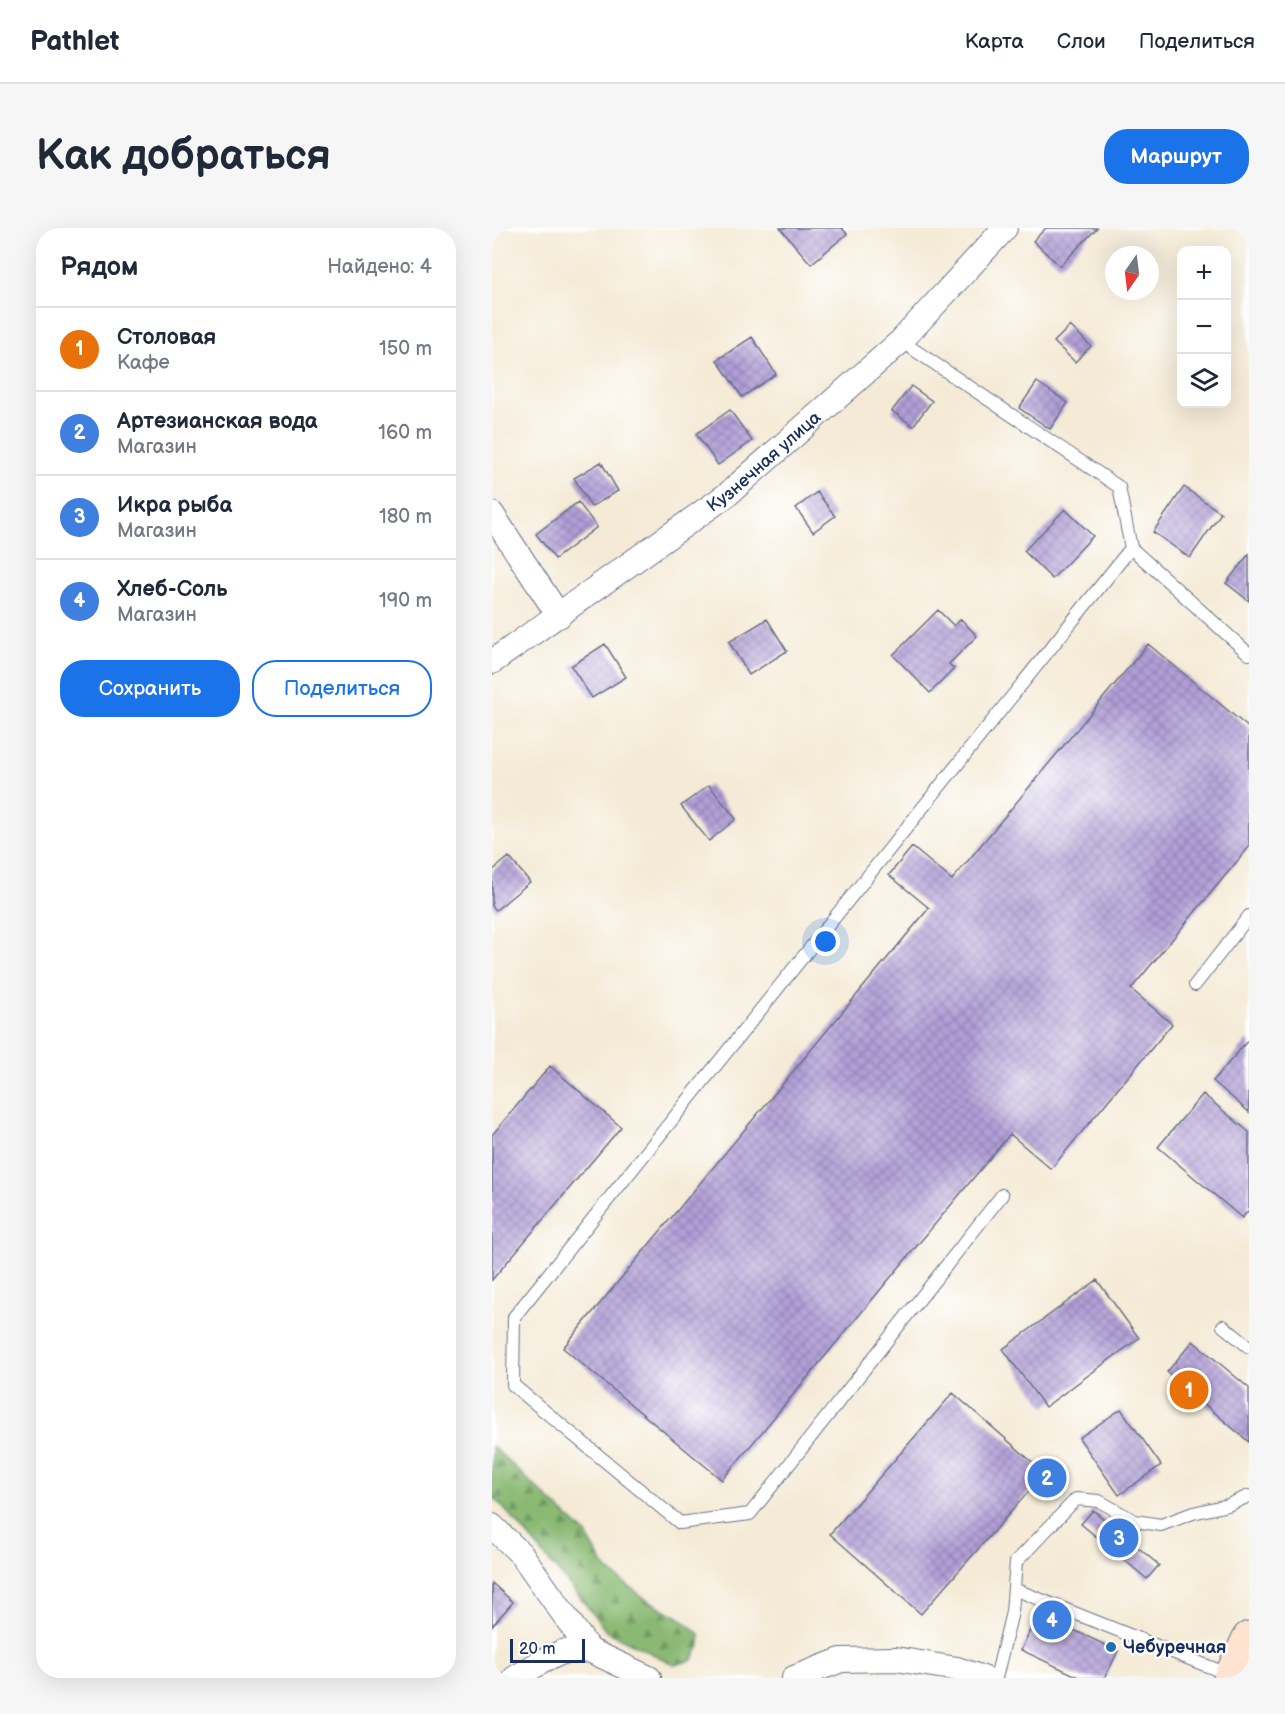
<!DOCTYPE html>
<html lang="ru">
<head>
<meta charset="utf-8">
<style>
  body { margin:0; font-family:"Balsamiq Sans",sans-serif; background:#f6f6f7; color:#1f2937 }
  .controls { position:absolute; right:18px; top:18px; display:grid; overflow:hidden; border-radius:12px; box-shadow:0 6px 24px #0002 }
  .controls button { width:54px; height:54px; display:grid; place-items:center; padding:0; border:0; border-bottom:2px solid #e0e1e3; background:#fff; color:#1f2937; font:30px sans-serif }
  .compass { position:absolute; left:613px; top:18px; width:54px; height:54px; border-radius:50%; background:#fff; box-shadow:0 6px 24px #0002; rotate:194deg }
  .scale { position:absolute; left:18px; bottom:15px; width:75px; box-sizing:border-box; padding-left:6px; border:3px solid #1b2f5e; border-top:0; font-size:16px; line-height:21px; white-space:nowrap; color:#1b2f5e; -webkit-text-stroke:4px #fff; paint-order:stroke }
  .you { position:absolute; left:334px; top:714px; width:21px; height:21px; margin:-15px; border:4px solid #fff; border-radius:50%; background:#1a73e8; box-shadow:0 0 0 9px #1a73e833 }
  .badge { display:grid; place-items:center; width:39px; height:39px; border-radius:50%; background:#1a73e8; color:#fff; font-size:20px; font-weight:700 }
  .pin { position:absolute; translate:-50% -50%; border:3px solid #fff; box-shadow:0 2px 6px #0006 }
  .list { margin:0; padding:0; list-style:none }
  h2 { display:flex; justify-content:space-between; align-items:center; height:78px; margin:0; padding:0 24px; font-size:26px }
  h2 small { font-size:20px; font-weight:400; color:#747a83 }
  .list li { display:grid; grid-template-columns:39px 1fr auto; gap:18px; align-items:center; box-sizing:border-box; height:84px; padding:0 24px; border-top:2px solid #e0e1e3 }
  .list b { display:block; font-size:22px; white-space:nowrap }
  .list p { margin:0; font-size:20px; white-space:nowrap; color:#747a83 }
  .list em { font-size:20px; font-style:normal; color:#747a83 }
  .actions { display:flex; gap:12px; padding:18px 24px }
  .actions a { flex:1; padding:14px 0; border:2px solid #1a73e8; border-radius:24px; text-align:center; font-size:21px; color:#1a73e8 }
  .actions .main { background:#1a73e8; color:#fff }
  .icon { flex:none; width:33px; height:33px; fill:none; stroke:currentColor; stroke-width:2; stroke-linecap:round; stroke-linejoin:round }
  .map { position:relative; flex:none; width:757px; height:1450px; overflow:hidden; border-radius:24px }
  header { display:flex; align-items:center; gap:36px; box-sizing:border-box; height:84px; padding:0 30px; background:#fff; border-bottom:2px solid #e0e1e3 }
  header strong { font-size:28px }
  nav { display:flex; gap:33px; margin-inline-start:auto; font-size:21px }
  .intro { display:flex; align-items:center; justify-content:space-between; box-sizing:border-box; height:144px; padding:0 36px }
  h1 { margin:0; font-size:42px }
  .button { padding:15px 27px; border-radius:24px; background:#1a73e8; color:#fff; font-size:21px; font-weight:700 }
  main { display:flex; gap:36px; padding:0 36px }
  aside { flex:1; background:#fff; border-radius:24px; box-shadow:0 6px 24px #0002 }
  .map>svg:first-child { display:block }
  .forest { fill:url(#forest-firs); stroke:#527468; stroke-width:1.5 }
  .building { fill:url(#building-cross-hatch) }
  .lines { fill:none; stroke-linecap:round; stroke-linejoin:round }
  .lane-casing { stroke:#677088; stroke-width:14 }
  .street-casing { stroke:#677088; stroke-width:26 }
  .secondary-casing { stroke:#677088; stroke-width:35 }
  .lane { stroke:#fff; stroke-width:12 }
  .street { stroke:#fff; stroke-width:24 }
  .secondary { stroke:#fde4d1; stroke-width:33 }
  .poi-dot { fill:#1f6fb2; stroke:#fff; stroke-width:2 }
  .labels { text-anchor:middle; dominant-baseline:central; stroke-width:5; stroke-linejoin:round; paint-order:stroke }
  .street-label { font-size:18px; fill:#1b2f5e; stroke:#fff }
  .poi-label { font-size:18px; font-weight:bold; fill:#1b2f5e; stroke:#fff; text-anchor:start }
</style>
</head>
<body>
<header>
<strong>Pathlet</strong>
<nav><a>Карта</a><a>Слои</a><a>Поделиться</a></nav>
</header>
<div class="intro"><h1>Как добраться</h1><a class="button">Маршрут</a></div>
<main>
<aside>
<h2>Рядом<small>Найдено: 4</small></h2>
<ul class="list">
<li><span class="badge" style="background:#e8710a">1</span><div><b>Столовая</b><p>Кафе</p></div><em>150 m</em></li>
<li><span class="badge" style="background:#3f7fe0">2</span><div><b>Артезианская вода</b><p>Магазин</p></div><em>160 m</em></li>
<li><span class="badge" style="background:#3f7fe0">3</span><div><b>Икра рыба</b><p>Магазин</p></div><em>180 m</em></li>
<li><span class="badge" style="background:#3f7fe0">4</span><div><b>Хлеб-Соль</b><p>Магазин</p></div><em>190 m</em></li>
</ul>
<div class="actions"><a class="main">Сохранить</a><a>Поделиться</a></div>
</aside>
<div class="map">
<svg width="757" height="1450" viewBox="0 0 757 1450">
  <defs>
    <pattern id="forest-firs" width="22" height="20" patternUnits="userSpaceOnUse" patternTransform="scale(1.5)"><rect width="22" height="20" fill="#89b972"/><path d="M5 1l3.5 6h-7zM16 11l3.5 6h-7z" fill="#6f9761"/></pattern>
    <pattern id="building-cross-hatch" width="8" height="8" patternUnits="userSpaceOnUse" patternTransform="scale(1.5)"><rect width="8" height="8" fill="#b29fd7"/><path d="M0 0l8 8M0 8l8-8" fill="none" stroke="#9082b2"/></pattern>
  </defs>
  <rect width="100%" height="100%" fill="#fff"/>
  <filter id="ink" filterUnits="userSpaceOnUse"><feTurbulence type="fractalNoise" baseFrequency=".0167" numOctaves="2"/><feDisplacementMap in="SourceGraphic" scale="12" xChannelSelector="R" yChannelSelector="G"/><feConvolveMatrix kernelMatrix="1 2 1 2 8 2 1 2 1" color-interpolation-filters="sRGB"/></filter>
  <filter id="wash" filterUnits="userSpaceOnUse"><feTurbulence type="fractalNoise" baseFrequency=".008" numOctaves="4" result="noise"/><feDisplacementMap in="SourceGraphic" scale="24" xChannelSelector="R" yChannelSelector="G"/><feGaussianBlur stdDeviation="1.35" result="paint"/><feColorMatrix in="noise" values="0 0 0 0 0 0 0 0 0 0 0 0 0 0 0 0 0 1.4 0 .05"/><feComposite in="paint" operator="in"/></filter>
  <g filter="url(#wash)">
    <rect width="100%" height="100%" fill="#f4ead5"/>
    <path class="forest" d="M0,1218L93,1305L114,1341L154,1371L186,1389L208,1406V1418L200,1432L183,1437L114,1403L87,1368L17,1286L0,1268Z"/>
    <g id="blocks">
      <path class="building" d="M288,0H350L355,6L319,36Z
        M554,0H605L568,38L541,13Z
        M578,98L599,118L583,134L562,114Z
        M260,109L284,146L250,169L225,132Z
        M545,154L576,175L558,201L527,180Z
        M419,158L440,173L421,198L400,183Z
        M238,182L260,213L226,237L204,206Z
        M109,234L126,263L99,279L82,250Z
        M692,259L729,285L698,330L661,304Z
        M325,264L343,288L321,304L304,280Z
        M86,274L105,299L63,331L44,306Z
        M573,281L601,308L560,351L532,323Z
        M757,326V373L734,355Z
        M446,382L462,398L469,391L485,408L457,436L462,441L438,465L401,427Z
        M275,391L295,423L257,447L237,414Z
        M113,416L134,449L100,470L79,438Z
        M656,416L757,500V619L639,761L680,796L559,941L518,906L230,1252L71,1120L437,680L397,647L420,619L460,652Z
        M217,557L244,591L217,613L189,578Z
        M17,629L38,654L4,682L0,678V643Z
        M757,811V884L721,853Z
        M58,838L129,899L0,1052V907Z
        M711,866L757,904V982L750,990L666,919Z
        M605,1052L647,1110L553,1179L511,1121Z
        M701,1113L757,1160V1214L675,1144Z
        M461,1165L553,1245L429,1386L338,1306Z
        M629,1181L669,1237L627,1267L587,1210Z
        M601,1282L667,1337L655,1351L589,1296Z
        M0,1355L21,1374L0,1398Z
        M546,1385L626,1423L613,1450H589L529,1422Z"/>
    </g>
  </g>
  <g filter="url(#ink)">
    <use href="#blocks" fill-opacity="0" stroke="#677088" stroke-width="1.5"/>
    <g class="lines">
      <g class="lane-casing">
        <path id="lane" d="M409,113L627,259L639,320L22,1089L21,1157L188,1295L258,1286L510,967
          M639,320L757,426
          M703,757L757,688
          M731,1098L757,1119
          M522,1361L738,1447
          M504,1450L520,1384L524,1334L584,1271L607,1273L643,1293L669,1297L701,1285L736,1277L757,1268"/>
      </g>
      <g class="street-casing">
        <g id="street">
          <path d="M0,286L67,388"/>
          <path id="s1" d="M0,434L236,266L409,113L513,0"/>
          <path d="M0,1298L30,1327L97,1422L157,1450"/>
          <path d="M23,1450L49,1434L70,1424L97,1422"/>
          <path d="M302,1450L349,1432L404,1431L465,1441L491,1450"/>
        </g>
      </g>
      <g class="secondary-casing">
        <path id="secondary" d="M738,1450L757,1410"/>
      </g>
      <use href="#lane" class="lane"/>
      <use href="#street" class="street"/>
      <use href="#secondary" class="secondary"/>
    </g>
  </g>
  <circle class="poi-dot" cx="619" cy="1419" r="6"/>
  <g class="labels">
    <g class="street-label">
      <text stroke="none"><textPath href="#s1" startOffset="338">Кузнечная улица</textPath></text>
    </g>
    <g class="poi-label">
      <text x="631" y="1419">Чебуречная</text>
    </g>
  </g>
</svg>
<div class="controls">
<button>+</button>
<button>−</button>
<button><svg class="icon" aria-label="layers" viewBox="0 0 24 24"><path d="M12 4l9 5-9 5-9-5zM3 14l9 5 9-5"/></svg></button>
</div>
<svg class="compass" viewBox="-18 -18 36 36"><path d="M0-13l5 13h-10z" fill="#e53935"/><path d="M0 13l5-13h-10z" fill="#747a83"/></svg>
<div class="scale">20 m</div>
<div class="you"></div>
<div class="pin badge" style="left:697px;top:1162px;background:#e8710a">1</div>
<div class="pin badge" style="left:555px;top:1250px;background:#3f7fe0">2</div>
<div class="pin badge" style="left:627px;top:1310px;background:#3f7fe0">3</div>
<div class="pin badge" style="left:560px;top:1392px;background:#3f7fe0">4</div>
</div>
</main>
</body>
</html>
